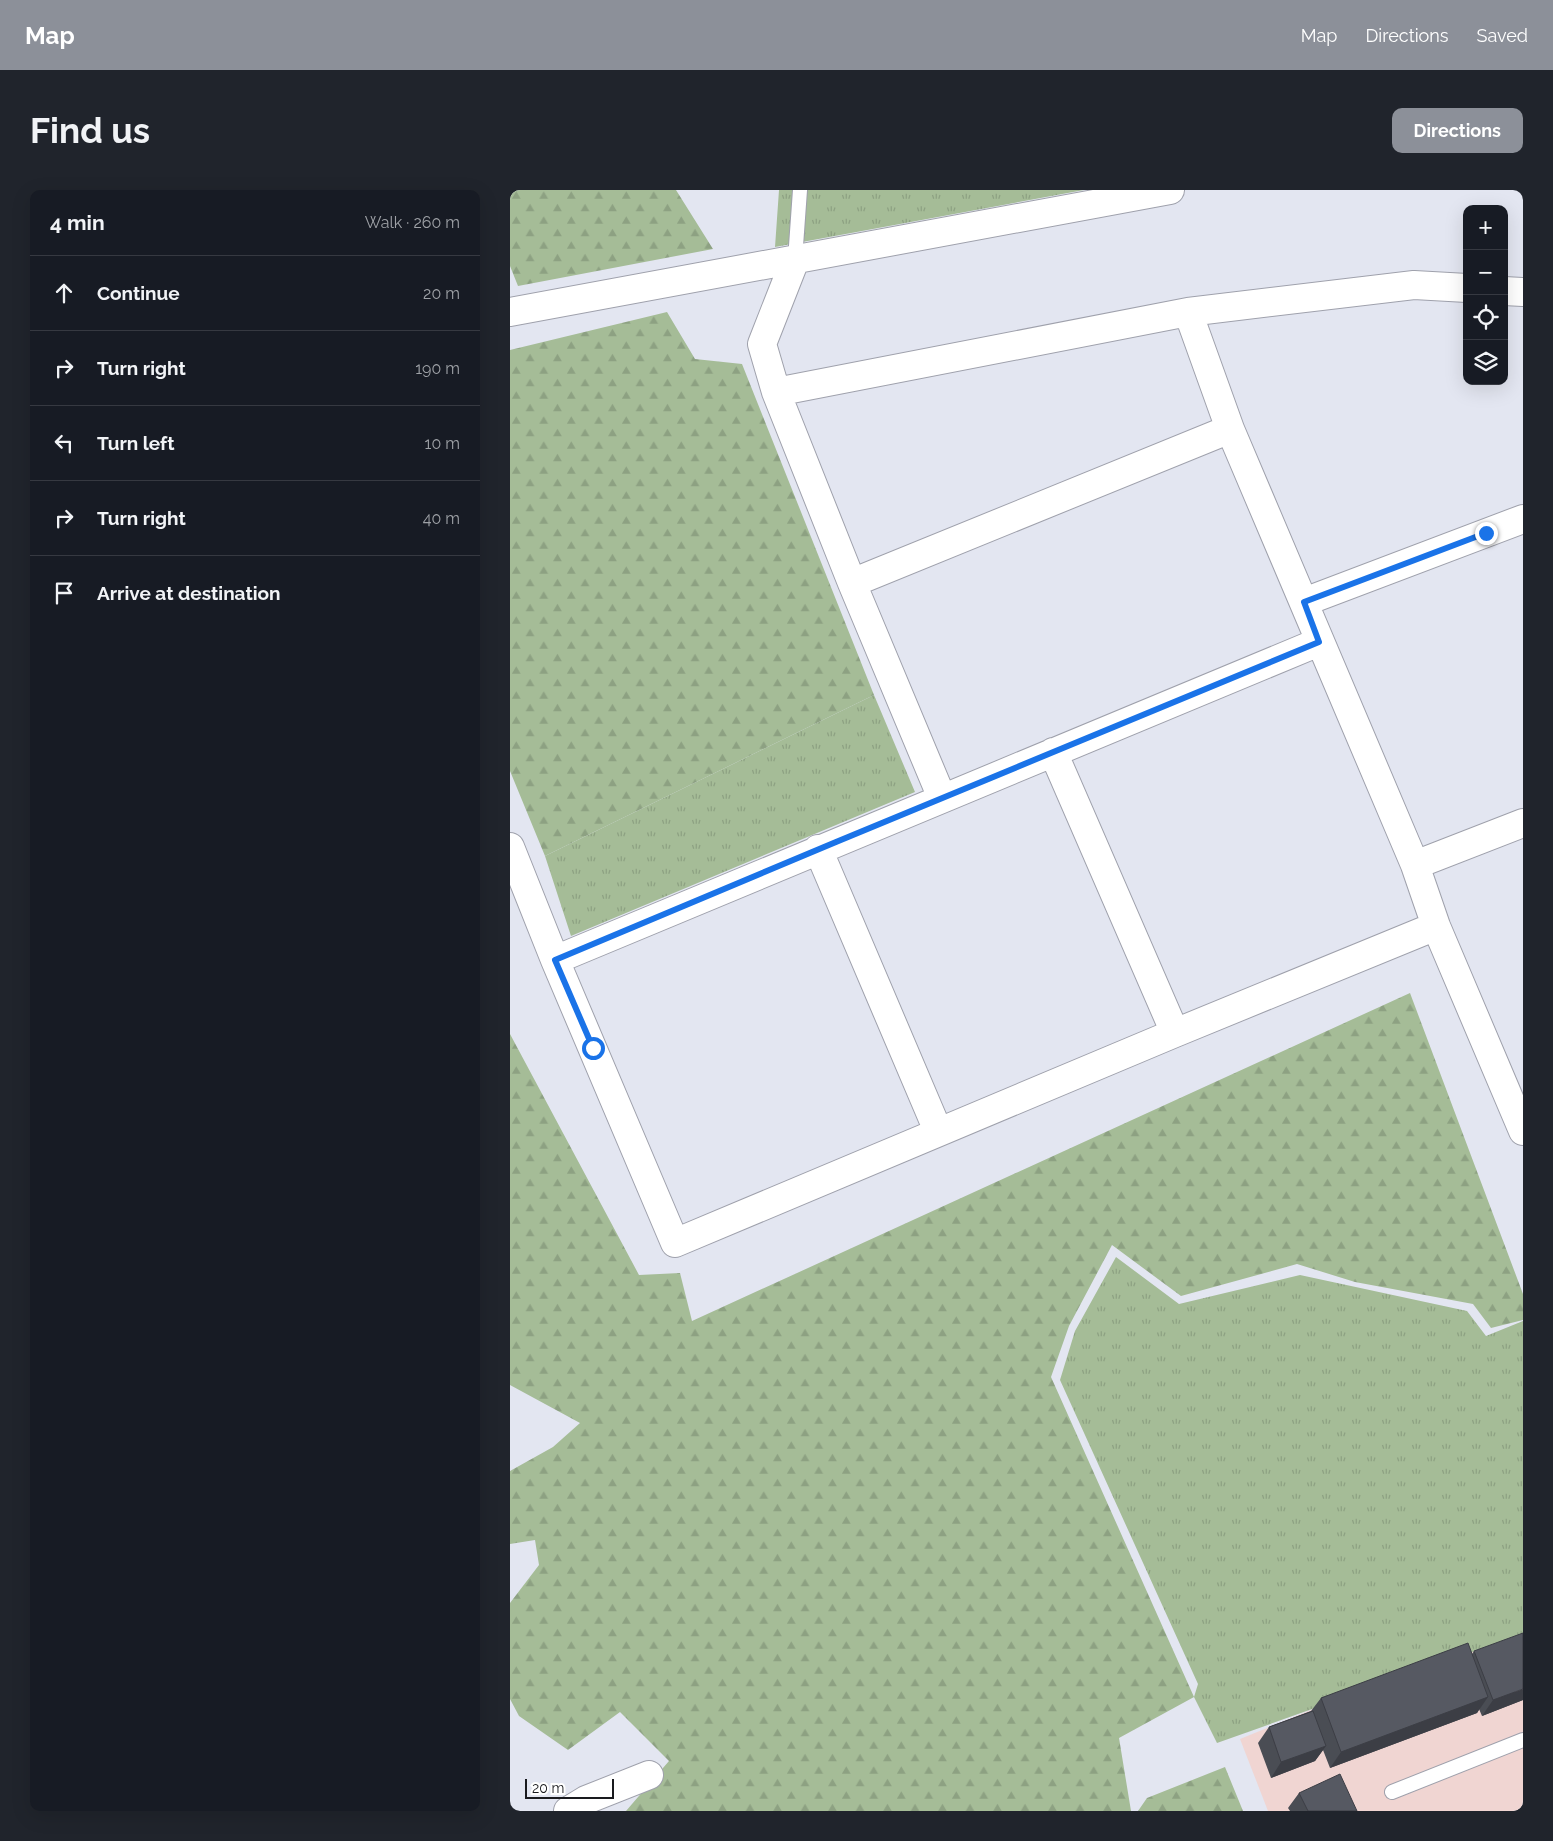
<!DOCTYPE html>
<html lang="en">
<head>
<meta charset="utf-8">
<style>
  body { margin:0; font-family:Raleway,sans-serif; background:#20242c; color:#f1f3f6 }
  .controls { position:absolute; right:15px; top:15px; display:grid; overflow:hidden; border-radius:10px; box-shadow:0 5px 20px #0002 }
  .controls button { width:45px; height:45px; display:grid; place-items:center; padding:0; border:0; border-bottom:1px solid #363941; background:#171b24; color:#f1f3f6; font:25px sans-serif }
  .scale { position:absolute; left:15px; bottom:12px; width:89px; box-sizing:border-box; padding-left:5px; border:2px solid #191a1e; border-top:0; font-size:14px; line-height:18px; white-space:nowrap; color:#191a1e; -webkit-text-stroke:4px #fff; paint-order:stroke }
  .stop { position:absolute; width:15px; height:15px; margin:-11px; border:4px solid #1a73e8; border-radius:50%; background:#fff }
  .stop.end { background:#1a73e8; border-color:#fff; box-shadow:0 1px 5px #0008 }
  .list { margin:0; padding:0; list-style:none }
  h2 { display:flex; justify-content:space-between; align-items:center; height:65px; margin:0; padding:0 20px; font-size:21px }
  h2 small { font-size:16px; font-weight:400; color:#9ea1a6 }
  .list li { display:grid; grid-template-columns:32px 1fr auto; gap:15px; align-items:center; box-sizing:border-box; height:75px; padding:0 20px; border-top:1px solid #363941 }
  .list b { display:block; font-size:19px; white-space:nowrap }
  .list em { font-size:16px; font-style:normal; color:#9ea1a6 }
  .icon { flex:none; width:28px; height:28px; fill:none; stroke:currentColor; stroke-width:2; stroke-linecap:round; stroke-linejoin:round }
  .map { position:relative; flex:none; width:1013px; height:1621px; overflow:hidden; border-radius:10px }
  header { display:flex; align-items:center; gap:30px; box-sizing:border-box; height:70px; padding:0 25px; background:#8c9099; color:#fff }
  header strong { font-size:24px }
  nav { display:flex; gap:28px; margin-inline-start:auto; font-size:18px }
  .intro { display:flex; align-items:center; justify-content:space-between; box-sizing:border-box; height:120px; padding:0 30px }
  h1 { margin:0; font-size:35px }
  .button { padding:12px 22px; border-radius:10px; background:#8c9099; color:#fff; font-size:18px; font-weight:700 }
  main { display:flex; gap:30px; padding:0 30px }
  aside { flex:1; background:#171b24; border-radius:10px; box-shadow:0 5px 20px #0002 }
  .map>svg:first-child { display:block }
  .education { fill:#f0d5d2 }
  .grass { fill:url(#grass-tufts) }
  .forest { fill:url(#forest-firs) }
  .lines { fill:none; stroke-linecap:round; stroke-linejoin:round }
  .service-casing { stroke:#9fa1ac; stroke-width:16 }
  .minor-casing { stroke:#9fa1ac; stroke-width:30 }
  .service { stroke:#fff; stroke-width:14 }
  .minor { stroke:#fff; stroke-width:28 }
  .wall { fill:#4a4d54 }
  .shaded-wall { fill:#3c3e45 }
  .building { fill:#565962; stroke:#3c3e45 }
  .route { stroke:#1a73e8; stroke-width:6 }
</style>
</head>
<body>
<header>
<strong>Map</strong>
<nav><a>Map</a><a>Directions</a><a>Saved</a></nav>
</header>
<div class="intro"><h1>Find us</h1><a class="button">Directions</a></div>
<main>
<aside>
<h2>4 min<small>Walk · 260 m</small></h2>
<ul class="list">
<li><svg class="icon" aria-label="ahead" viewBox="0 0 24 24"><path d="M12 20V5M6 11l6-6 6 6"/></svg><div><b>Continue</b></div><em>20 m</em></li>
<li><svg class="icon" aria-label="right" viewBox="0 0 24 24"><path d="M7 20v-9h11M14 6l5 5-5 5"/></svg><div><b>Turn right</b></div><em>190 m</em></li>
<li><svg class="icon" aria-label="left" viewBox="0 0 24 24"><path d="M17 20v-9H6M10 6l-5 5 5 5"/></svg><div><b>Turn left</b></div><em>10 m</em></li>
<li><svg class="icon" aria-label="right" viewBox="0 0 24 24"><path d="M7 20v-9h11M14 6l5 5-5 5"/></svg><div><b>Turn right</b></div><em>40 m</em></li>
<li><svg class="icon" aria-label="arrive" viewBox="0 0 24 24"><path d="M6 21V4h12l-3 4 3 4H6"/></svg><div><b>Arrive at destination</b></div></li>
</ul>
</aside>
<div class="map">
<svg width="1013" height="1621" viewBox="0 0 1013 1621">
  <defs>
    <pattern id="grass-tufts" width="24" height="20" patternUnits="userSpaceOnUse" patternTransform="scale(1.25)"><rect width="24" height="20" fill="#a5bc97"/><path d="M3 7l-1-3M5 7V3M7 7l1-3M15 17l-1-3M17 17v-4M19 17l1-3" fill="none" stroke="#8da182"/></pattern>
    <pattern id="forest-firs" width="22" height="20" patternUnits="userSpaceOnUse" patternTransform="scale(1.25)"><rect width="22" height="20" fill="#a5bc97"/><path d="M5 1l3.5 6h-7zM16 11l3.5 6h-7z" fill="#8da182"/></pattern>
  </defs>
  <rect width="100%" height="100%" fill="#e3e6f1"/>
  <path class="education" d="M1013,1433V1621H758L730,1549Z"/>
  <path class="grass" d="M269,0H574L265,57Z
    M364,505L405,602L61,746L35,666Z
    M606,1067L669,1114L790,1085L957,1121L976,1146L1013,1131V1444L707,1553L684,1507L688,1494L550,1190L565,1141Z"/>
  <path class="forest" d="M0,0H166L203,59L8,96L0,76Z
    M157,122L185,169L232,174L364,505L35,666L0,581V160Z
    M900,803L1013,1104V1130L981,1138L963,1114L845,1092L787,1074L671,1106L602,1055L559,1136L541,1187L684,1507L609,1548L621,1621H116L159,1571L110,1522L58,1560L9,1526L0,1509V1413L29,1375L25,1350L0,1354V1281L43,1257L70,1233L0,1195V844L129,1085L170,1083L182,1131Z
    M715,1577L733,1621H628L637,1608Z"/>
  <g class="lines">
    <g class="service-casing">
      <path id="service" d="M285,70L290,0
        M882,1602L1013,1550"/>
    </g>
    <g class="minor-casing">
      <path id="minor" d="M285,70L252,154L266,202L342,393L432,608
        M994,101L1013,102
        M0,122L660,0
        M678,122L720,239L905,675L926,736L1013,941
        M266,202L678,122L904,95L957,98
        M342,393L720,239
        M794,412L1013,329
        M543,562L665,843
        M0,657L45,770L165,1053L665,843L926,736
        M308,659L428,941
        M905,675L1013,633
        M45,770L809,452
        M58,1621L76,1610L139,1585"/>
    </g>
    <use href="#service" class="service"/>
    <use href="#minor" class="minor"/>
  </g>
  <path class="wall" d="M964,1461L1013,1510L972,1526L969,1519L967,1523L820,1578L813,1560L805,1571L761,1588L748,1553L759,1537L801,1521L811,1508L962,1464Z
    M789,1603L847,1621H780L778,1618Z"/>
  <path class="shaded-wall" d="M1013,1499V1510L972,1526L983,1510Z
    M978,1507L967,1523L820,1578L831,1562Z
    M816,1556L805,1571L761,1588L771,1572Z"/>
  <path class="building" d="M1013,1443V1499L983,1510L964,1461Z
    M958,1453L978,1507L831,1562L811,1508Z
    M803,1521L816,1556L771,1572L759,1537Z
    M830,1584L847,1621H798L789,1603Z"/>
  <g class="lines">
    <path class="route" d="M83,858L45,770L326,652L809,452L794,412L976,343"/>
  </g>
</svg>
<div class="controls">
<button>+</button>
<button>−</button>
<button><svg class="icon" aria-label="locate" viewBox="0 0 24 24"><circle cx="12" cy="12" r="6"/><path d="M12 2v4M12 18v4M2 12h4M18 12h4"/></svg></button>
<button><svg class="icon" aria-label="layers" viewBox="0 0 24 24"><path d="M12 4l9 5-9 5-9-5zM3 14l9 5 9-5"/></svg></button>
</div>
<div class="scale">20 m</div>
<div class="stop" style="left:83px;top:858px"></div>
<div class="stop end" style="left:976px;top:343px"></div>
</div>
</main>
</body>
</html>
